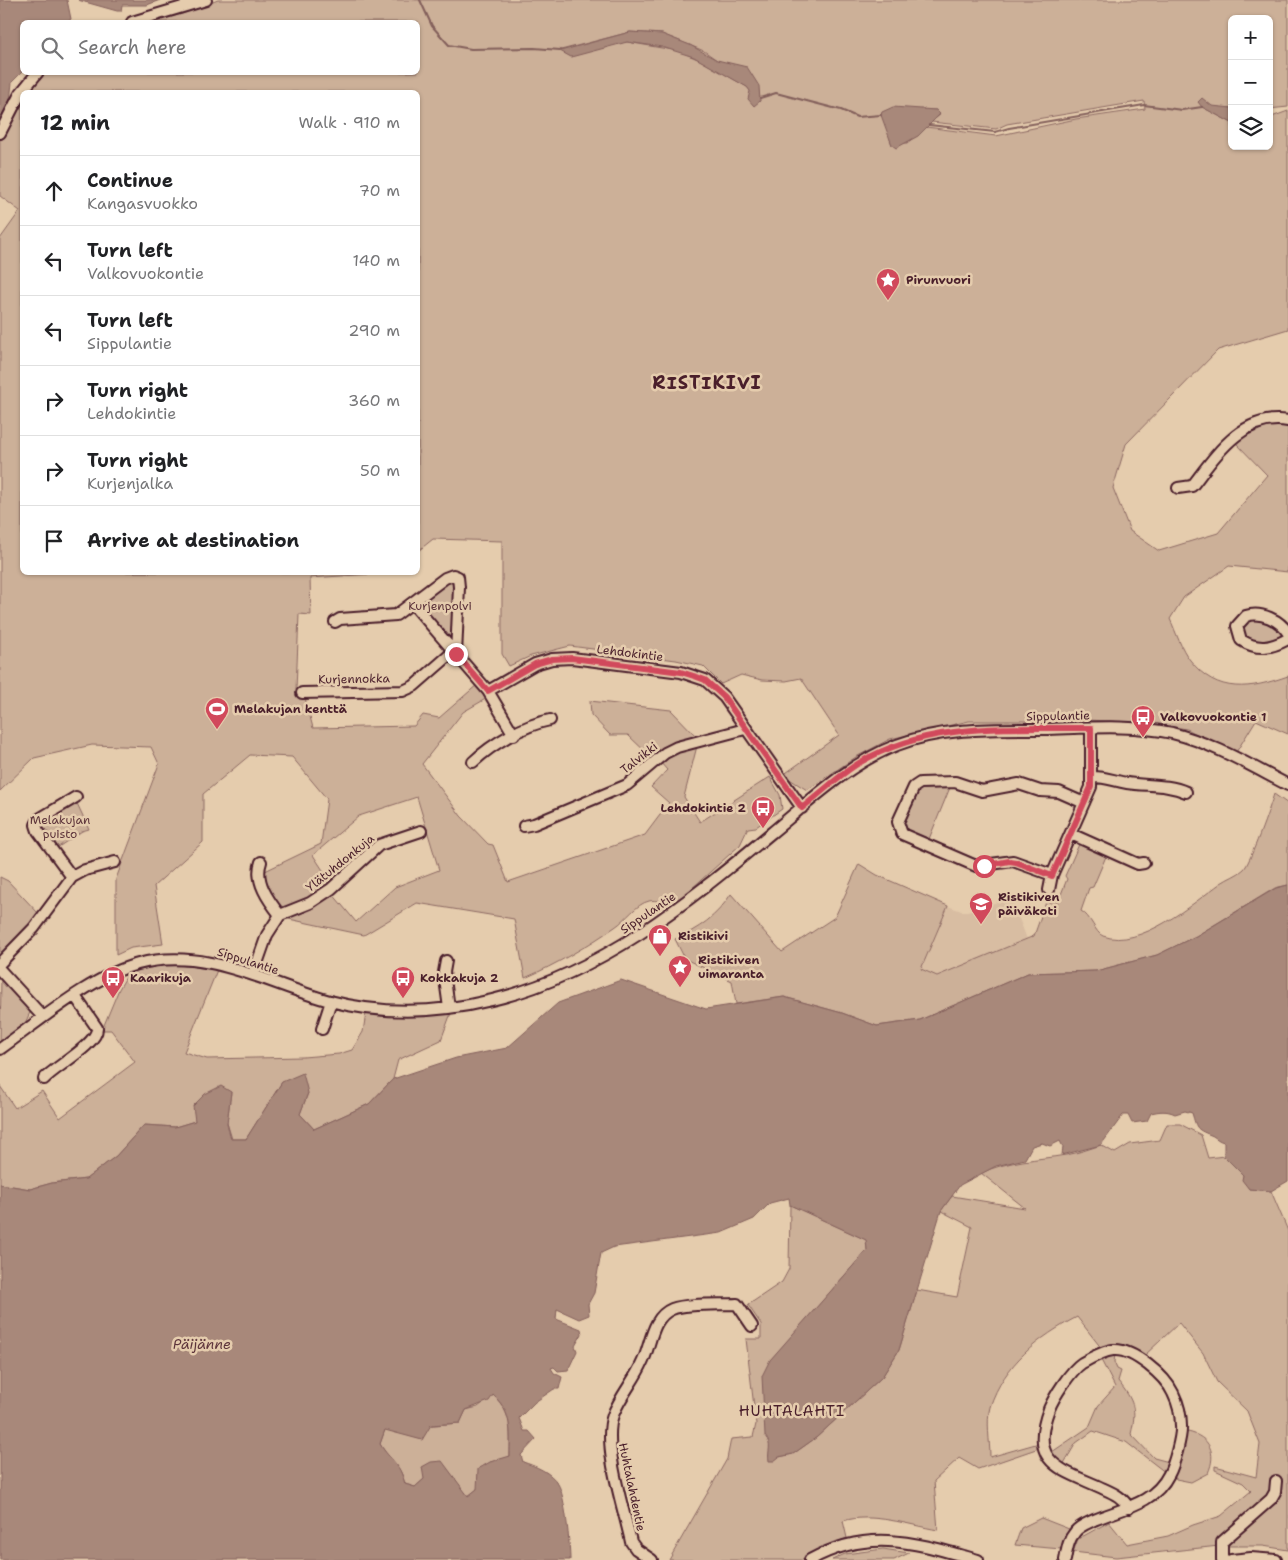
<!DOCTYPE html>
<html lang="en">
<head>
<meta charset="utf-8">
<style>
  body { margin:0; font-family:"Shantell Sans",sans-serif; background:#f6f6f6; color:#202124 }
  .controls { position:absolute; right:15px; top:15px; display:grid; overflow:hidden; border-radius:8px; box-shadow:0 1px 4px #0004 }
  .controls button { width:45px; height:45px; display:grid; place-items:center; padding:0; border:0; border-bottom:1px solid #e0e0e0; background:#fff; color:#202124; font:25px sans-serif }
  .stop { position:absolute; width:15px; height:15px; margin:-11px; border:4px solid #d1495b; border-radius:50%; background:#fff }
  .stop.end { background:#d1495b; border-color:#fff; box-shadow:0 1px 5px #0008 }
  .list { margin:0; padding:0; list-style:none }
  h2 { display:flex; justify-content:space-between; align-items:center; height:65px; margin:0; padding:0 20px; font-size:21px }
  h2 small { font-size:16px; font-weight:400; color:#757577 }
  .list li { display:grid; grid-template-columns:32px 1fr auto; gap:15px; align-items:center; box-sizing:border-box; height:70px; padding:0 20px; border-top:1px solid #e0e0e0 }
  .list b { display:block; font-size:19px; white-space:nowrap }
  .list p { margin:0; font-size:16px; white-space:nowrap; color:#757577 }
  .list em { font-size:16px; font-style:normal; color:#757577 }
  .icon { flex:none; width:28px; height:28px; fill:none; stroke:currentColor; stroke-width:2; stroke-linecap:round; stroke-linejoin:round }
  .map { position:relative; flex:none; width:1288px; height:1560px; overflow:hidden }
  .search { position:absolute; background:#fff; box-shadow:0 1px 4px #0004; left:20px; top:20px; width:400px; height:55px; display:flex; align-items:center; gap:12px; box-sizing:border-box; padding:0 18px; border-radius:8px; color:#757577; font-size:19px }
  .panel { position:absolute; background:#fff; box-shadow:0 1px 4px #0004; left:20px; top:90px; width:400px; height:485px; border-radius:8px }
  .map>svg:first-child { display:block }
  .built { fill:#d8bda2 }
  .green { fill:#ccb098; stroke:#8b6862; fill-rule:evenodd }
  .water { fill:#a8887a; stroke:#825e5a; fill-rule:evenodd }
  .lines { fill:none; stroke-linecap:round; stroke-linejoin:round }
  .stream { stroke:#825e5a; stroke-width:2 }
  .minor-casing { stroke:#4a1f2b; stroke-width:14 }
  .minor { stroke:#e5ccad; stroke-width:10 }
  .route { stroke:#d1495b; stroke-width:6 }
  .labels { text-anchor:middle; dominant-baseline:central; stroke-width:5; stroke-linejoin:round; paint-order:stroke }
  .poi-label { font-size:12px; font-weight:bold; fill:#4a1f2b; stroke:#e5ccad; text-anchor:start }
  .park-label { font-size:12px; fill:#5e353b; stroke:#e5ccad }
  .street-label { font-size:12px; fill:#4a1f2b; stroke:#e5ccad }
  .water-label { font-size:14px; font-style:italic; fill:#5d343b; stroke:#e5ccad }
  .quarter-label { font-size:15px; letter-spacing:1px; fill:#4a1f2b; stroke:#e5ccad }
  .district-label { font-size:18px; font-weight:bold; letter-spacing:1px; fill:#4a1f2b; stroke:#e5ccad }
</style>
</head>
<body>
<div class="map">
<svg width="1288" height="1560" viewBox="0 0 1288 1560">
  <rect width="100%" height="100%" fill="#e5ccad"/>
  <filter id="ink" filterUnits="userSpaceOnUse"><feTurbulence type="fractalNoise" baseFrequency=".02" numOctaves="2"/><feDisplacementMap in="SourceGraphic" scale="10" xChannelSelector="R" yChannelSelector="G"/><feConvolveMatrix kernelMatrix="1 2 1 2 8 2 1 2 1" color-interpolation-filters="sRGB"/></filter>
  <g filter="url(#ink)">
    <path class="built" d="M1011,898L1027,939L937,976L921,969L948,906L964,912Z"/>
    <path class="green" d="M218,0H1288V107L1269,109V19H1232V108L1202,107L1232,123V146H1269V118L1288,111V329L1218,350L1126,444L1113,488L1130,531L1159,551L1218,533L1267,475L1235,442L1261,425H1288V572L1229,566L1184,597L1170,619C1176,632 1181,649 1190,660C1217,695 1251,689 1288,676V734L1256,720L1235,754L1187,729L1150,723L1086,720L1070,717H1050L1039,721H969L890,739L856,757L807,790L783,775L839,735L801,678L786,681L762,680L741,675L721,684L703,666L676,660L570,646L531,656L509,666L502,654V541L433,539L418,551V92H28L43,72H418V22H151L182,14ZM630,32L662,34L704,51L717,60L726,63L760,101L747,87L702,61L679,51L627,42L561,50ZM1144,101L1145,109L1076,119L996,136L926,127L907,143L892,145L890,139L920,110H936L940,115L931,122L996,129L1007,124Z
      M22,100V572L388,573L310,578L311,615L299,614L296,690H303L313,728L414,726L423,715L439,718L478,684L489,697L463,712L422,764L461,816L488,844L493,845L508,882L645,835L669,803L651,787L667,770L660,762L679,751L697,746L684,797L700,822L770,777L780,795L782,809L756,827L748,828L740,845L670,908C662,903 657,899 649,901C636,904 626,920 615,927C586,947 557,964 525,978L514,919L417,903L364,935L284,918L332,893L356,922L395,887L439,870L417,797L359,816L313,855L332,884L308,900L281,910L268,890L263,872L321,844L327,799L292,757L250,755L203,794V842L154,886L163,944L131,948L116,955V879L159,764L151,747L92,745L34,758L0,791V239L20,211L0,196V130Z
      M447,581L450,582L456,587L452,640L450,641L420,606V602Z
      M1256,616L1280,628L1286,637L1268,646L1244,638L1242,622Z
      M590,701L671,710L698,738L652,758L628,735H610L591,715Z
      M951,785L929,839L905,830L902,822L916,791L921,787Z
      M1274,794L1288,804V885L1275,888L1196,936L1157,955L1096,971L1028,973L920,1020L877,1026L842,1013L784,997L736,1004L732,981L685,959L675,939C699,929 717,916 731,894L782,952L835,917L859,864L877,875L948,906L921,969L937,976L1034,936L1046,902H1058L1067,879L1065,876L1080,842L1107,854L1093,887L1089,888L1081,911C1091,916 1095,933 1103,936C1140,950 1193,903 1221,883C1228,878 1238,875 1244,869C1250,863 1270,807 1274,794Z
      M75,799L89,829L82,831L54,850L40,830L41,821Z
      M0,877L8,881L39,914L3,953H0Z
      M170,964L217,970L184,1052L207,1059L303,1057L339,1054L352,1050L363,1032L366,1013L421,1016L451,1013L441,1040L398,1060L393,1079L369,1104L314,1129L300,1114L308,1093L282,1082L246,1139H232L227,1123L231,1092L195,1121L175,1127L144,1125L116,1156L86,1179L52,1183L30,1189L0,1184V1086L15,1108L42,1091L60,1118L135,1062L111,1030H102L119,989L129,972Z
      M1,977L31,1010L23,1028L0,1044Z
      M1167,1124H1180L1201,1135L1208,1158L1224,1156L1243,1175L1249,1189L1271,1191L1288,1231V1550L1263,1546H1219L1116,1557L1073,1552L1078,1539L1109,1522L1127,1544L1168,1536L1193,1525L1221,1516L1251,1491L1243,1483L1215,1470V1466L1256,1477L1260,1444L1247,1411L1217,1382L1203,1353L1179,1323L1144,1356L1127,1348L1102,1349L1077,1317C1039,1337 1004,1364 990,1407C986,1421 990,1442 990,1457L1039,1443V1448L978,1469L959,1458L934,1481L938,1530C909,1525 872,1512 843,1521L847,1538L815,1551L804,1560H669L727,1459L731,1439L753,1437L756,1424L746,1339H761V1324L748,1305L782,1282L789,1269L790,1205L867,1240V1250L771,1360L770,1442L771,1449L779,1457L793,1454L817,1437L882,1377L899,1350L917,1290L957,1297L972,1227L941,1211L952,1196L1025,1208L981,1173C1009,1160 1036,1160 1066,1155C1078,1153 1089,1149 1101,1145L1115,1153L1130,1144L1160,1140Z
      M1115,1354L1114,1362L1117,1369L1121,1371L1118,1381C1134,1401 1137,1409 1131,1434L1154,1458L1169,1462L1166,1473L1126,1442L1093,1431L1076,1443L1063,1465L1049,1454L1089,1427L1098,1406L1115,1387L1101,1360Z
      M493,1395C513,1414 510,1431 510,1457L490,1462L477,1489L468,1497L449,1474L424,1479L415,1487L405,1484C399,1461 390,1462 380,1444L385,1429L460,1423L466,1410L478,1407Z
      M1188,1432C1210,1437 1217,1453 1208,1473L1191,1482L1176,1479L1173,1474L1184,1434Z
      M1041,1518L1069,1529L1061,1549L1015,1545L1021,1528Z
      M883,1549L909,1553L894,1560H832L845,1554Z"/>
    <path class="water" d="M0,0H67L71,19L67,22H22V72L12,82L10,102L0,123Z
      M78,0H160L147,5H122L121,11H117Z
      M630,32L662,34L690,45L717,60L747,67L759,86L760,101L754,106L748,99L750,91L747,87L694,57L662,47L627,42L571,57L560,51Z
      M1202,98L1212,106L1232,108V123L1202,107L1198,102Z
      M893,107L936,110L940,114L918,136L896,148L892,145L881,115L882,112Z
      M1288,885V1181L1271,1191L1249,1189L1242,1180L1243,1175L1224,1156V1142C1219,1141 1216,1138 1213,1136C1196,1129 1197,1130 1192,1113L1185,1111L1175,1114C1167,1110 1159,1111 1151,1113L1147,1121L1132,1123L1128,1115H1123L1101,1145L1062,1155L1063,1147L1060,1141L1050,1146L1042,1143L1032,1146L1025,1159L996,1166L960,1185L941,1211L899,1350L882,1377L817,1437L793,1454L779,1457L774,1461H769C767,1450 773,1446 765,1436L762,1376L770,1360L867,1250L866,1240L790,1205L789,1198L770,1203L754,1219L721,1233L614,1247L601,1253L594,1293L588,1304L589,1315L579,1319L557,1309L556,1319L581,1329L582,1334L575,1346L577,1351L568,1370L558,1371L554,1367L551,1368L554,1373L562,1377L559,1389H554L535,1402L519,1418L524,1431H529L536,1439L521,1455L523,1462C535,1466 551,1472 558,1484C565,1494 570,1546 570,1560H0V1184L30,1189L52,1183L86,1179L116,1156L144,1125L175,1127L195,1121L193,1106L205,1094L221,1086L231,1092L227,1123L231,1139H246L282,1082L303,1073L308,1093L300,1114L314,1129L369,1104L393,1079L456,1058L507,1048L558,1003L621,980L706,1009L784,997L842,1013L877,1026L920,1020L1028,973L1096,971L1157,955L1196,936L1276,888ZM493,1395C513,1413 510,1432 510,1456L490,1462L478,1469L477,1489L468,1496L442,1461L431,1462L422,1467L424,1479L415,1487L405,1484C399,1461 391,1462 380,1444L385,1430L422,1440L431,1425L460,1423L466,1410L489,1401Z"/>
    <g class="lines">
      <path class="stream" d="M420,0L432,26L449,45L471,49L534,48L560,50
        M760,98L776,93L841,110L857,117L881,115
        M929,125L995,132L1009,128L1144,105L1182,110L1202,107"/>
      <g class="minor-casing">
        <path id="minor" d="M132,22L206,0
          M0,133L20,94L38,72
          M1178,488L1192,486C1216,455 1243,413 1288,421
          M412,603L488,691L514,735
          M335,622L340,619L396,615L445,578L453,575L458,577L459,587L456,655
          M1288,633C1280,620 1261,611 1246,616L1237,626L1241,640C1258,651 1271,648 1288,639
          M488,691L535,664L552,659L572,658L681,672L705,680L724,697L802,808
          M302,693L403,691L414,686L453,652
          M473,762C492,744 524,725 550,720
          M1093,777C1107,777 1114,781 1127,783C1147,786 1168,784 1186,792
          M524,826L534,824L627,785L665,753L677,747L745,729
          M1071,834L1138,864L1144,863
          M261,862C254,881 269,901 280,915
          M1052,875L1013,861L976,866L902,834L898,822L914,787L920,783L955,782L982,791L1019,784L1040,791L1059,792L1084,803
          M72,877L38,831L36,825L39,819L76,797
          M1049,890L1052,875L1091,787V728
          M446,961L444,972L449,1008
          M0,963L34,928L72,877L85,870L115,862
          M0,970L43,1017
          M253,975L267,935L280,915L310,903L331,889L379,845L421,831
          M322,1029L331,1001
          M0,1049C38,1022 94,975 138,964C206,946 267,984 330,1001C383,1015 439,1013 492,1000C600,974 686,904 770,834C809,802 849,763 897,745C944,727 994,729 1044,729C1086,728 1131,724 1172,733C1213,743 1251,766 1288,785
          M44,1079C56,1066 98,1044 97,1028L75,996
          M652,1560L636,1549L631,1542C624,1509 602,1446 613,1415C620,1396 635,1380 643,1361C651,1344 652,1317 672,1309C688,1303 719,1305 737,1304L752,1326
          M810,1560C870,1527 916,1543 978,1560
          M1065,1560C1067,1550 1068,1540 1075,1532C1079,1526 1088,1523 1094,1520C1123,1508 1154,1504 1169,1474C1174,1465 1182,1436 1181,1426C1181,1415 1178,1403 1173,1393C1165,1376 1133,1348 1113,1350C1103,1351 1091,1358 1082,1363C1070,1371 1054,1397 1049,1409C1028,1464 1061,1469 1102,1488C1113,1493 1123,1497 1129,1508
          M1222,1560V1542L1271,1499L1275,1492L1276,1481
          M1231,1560L1251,1558L1276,1560"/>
      </g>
      <use href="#minor" class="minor"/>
    </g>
  </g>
  <g class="lines" filter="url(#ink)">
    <path class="route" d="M456,654L488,691L535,664L552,659L572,658L681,672L697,677L705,680L724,697L802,808C821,793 839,775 859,763C930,721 1012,729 1091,728V787L1052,876L1016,862L1009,861L984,866"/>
  </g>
  <defs>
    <g id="sight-pin" transform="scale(1.25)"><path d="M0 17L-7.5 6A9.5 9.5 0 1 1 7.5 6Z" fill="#d1495b" stroke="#e5ccad"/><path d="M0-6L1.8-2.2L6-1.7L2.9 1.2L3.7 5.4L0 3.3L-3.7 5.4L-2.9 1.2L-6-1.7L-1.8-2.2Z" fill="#fff"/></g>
    <g id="stadium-pin" transform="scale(1.25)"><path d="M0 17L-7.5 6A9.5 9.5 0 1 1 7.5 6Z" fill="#d1495b" stroke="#e5ccad"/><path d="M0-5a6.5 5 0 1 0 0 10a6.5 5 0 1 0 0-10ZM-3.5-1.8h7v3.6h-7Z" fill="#fff"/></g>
    <g id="bus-pin" transform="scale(1.25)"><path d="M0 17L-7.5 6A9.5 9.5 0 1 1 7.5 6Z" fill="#d1495b" stroke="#e5ccad"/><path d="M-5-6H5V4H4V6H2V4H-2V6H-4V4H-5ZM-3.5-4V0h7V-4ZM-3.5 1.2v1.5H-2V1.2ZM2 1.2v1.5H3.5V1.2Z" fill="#fff"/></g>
    <g id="school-pin" transform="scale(1.25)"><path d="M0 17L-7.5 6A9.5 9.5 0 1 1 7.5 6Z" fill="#d1495b" stroke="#e5ccad"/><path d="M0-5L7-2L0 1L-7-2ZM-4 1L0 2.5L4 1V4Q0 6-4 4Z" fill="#fff"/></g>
    <g id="shop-pin" transform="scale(1.25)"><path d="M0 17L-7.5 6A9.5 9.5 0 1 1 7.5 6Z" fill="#d1495b" stroke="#e5ccad"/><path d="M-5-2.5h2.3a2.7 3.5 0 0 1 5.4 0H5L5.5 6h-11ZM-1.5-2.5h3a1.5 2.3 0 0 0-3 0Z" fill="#fff"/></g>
  </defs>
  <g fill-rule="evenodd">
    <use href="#sight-pin" x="888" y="280"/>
    <use href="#stadium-pin" x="217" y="709"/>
    <use href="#bus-pin" x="1143" y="717"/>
    <use href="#bus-pin" x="763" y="808"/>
    <use href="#school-pin" x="981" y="904"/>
    <use href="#shop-pin" x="660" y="936"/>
    <use href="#sight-pin" x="680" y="967"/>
    <use href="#bus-pin" x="113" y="978"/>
    <use href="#bus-pin" x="403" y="978"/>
  </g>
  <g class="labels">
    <g class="poi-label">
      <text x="906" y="280">Pirunvuori</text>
      <text x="234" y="709">Melakujan kenttä</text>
      <text x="1160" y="717">Valkovuokontie 1</text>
      <text x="746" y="808" text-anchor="end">Lehdokintie 2</text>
      <text x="998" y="897">Ristikiven<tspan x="998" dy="14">päiväkoti</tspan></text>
      <text x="678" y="936">Ristikivi</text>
      <text x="698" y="960">Ristikiven<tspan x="698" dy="14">uimaranta</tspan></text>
      <text x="130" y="978">Kaarikuja</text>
      <text x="420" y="978">Kokkakuja 2</text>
    </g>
    <g class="park-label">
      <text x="440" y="606">Kurjenpolvi</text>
      <text x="60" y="820">Melakujan<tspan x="60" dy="14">puisto</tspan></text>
    </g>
    <g class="street-label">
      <text transform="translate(630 653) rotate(7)">Lehdokintie</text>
      <text transform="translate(354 679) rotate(-1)">Kurjennokka</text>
      <text transform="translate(1058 716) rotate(-1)">Sippulantie</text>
      <text transform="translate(639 758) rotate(-38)">Talvikki</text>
      <text transform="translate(340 863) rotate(-39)">Ylätuhdonkuja</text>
      <text transform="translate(648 913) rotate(-34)">Sippulantie</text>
      <text transform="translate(248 961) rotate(18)">Sippulantie</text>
      <text transform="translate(632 1487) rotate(78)">Huhtalahdentie</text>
    </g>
    <g class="water-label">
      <text x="202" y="1344">Päijänne</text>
    </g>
    <g class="quarter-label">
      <text x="792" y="1411">HUHTALAHTI</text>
    </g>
    <g class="district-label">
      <text x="707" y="383">RISTIKIVI</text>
    </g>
  </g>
</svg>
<div class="controls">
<button>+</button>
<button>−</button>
<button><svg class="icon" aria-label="layers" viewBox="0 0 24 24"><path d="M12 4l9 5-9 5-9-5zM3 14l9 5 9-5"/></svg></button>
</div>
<div class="stop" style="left:984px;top:866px"></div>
<div class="stop end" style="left:456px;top:654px"></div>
<div class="search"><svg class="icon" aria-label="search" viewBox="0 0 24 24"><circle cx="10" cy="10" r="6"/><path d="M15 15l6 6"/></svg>Search here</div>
<section class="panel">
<h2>12 min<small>Walk · 910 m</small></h2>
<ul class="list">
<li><svg class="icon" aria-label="ahead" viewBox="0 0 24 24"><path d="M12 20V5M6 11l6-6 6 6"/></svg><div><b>Continue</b><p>Kangasvuokko</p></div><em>70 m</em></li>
<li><svg class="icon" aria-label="left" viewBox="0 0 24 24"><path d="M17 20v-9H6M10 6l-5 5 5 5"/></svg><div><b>Turn left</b><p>Valkovuokontie</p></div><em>140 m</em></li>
<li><svg class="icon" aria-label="left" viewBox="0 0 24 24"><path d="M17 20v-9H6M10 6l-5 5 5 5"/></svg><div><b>Turn left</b><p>Sippulantie</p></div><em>290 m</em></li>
<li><svg class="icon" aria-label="right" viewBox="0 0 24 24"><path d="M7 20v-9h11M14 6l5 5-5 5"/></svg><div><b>Turn right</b><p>Lehdokintie</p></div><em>360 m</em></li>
<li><svg class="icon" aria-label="right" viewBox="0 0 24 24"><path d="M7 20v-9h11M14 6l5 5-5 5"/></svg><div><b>Turn right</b><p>Kurjenjalka</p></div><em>50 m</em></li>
<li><svg class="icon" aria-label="arrive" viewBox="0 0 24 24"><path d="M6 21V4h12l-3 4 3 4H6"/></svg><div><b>Arrive at destination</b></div></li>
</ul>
</section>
</div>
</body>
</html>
